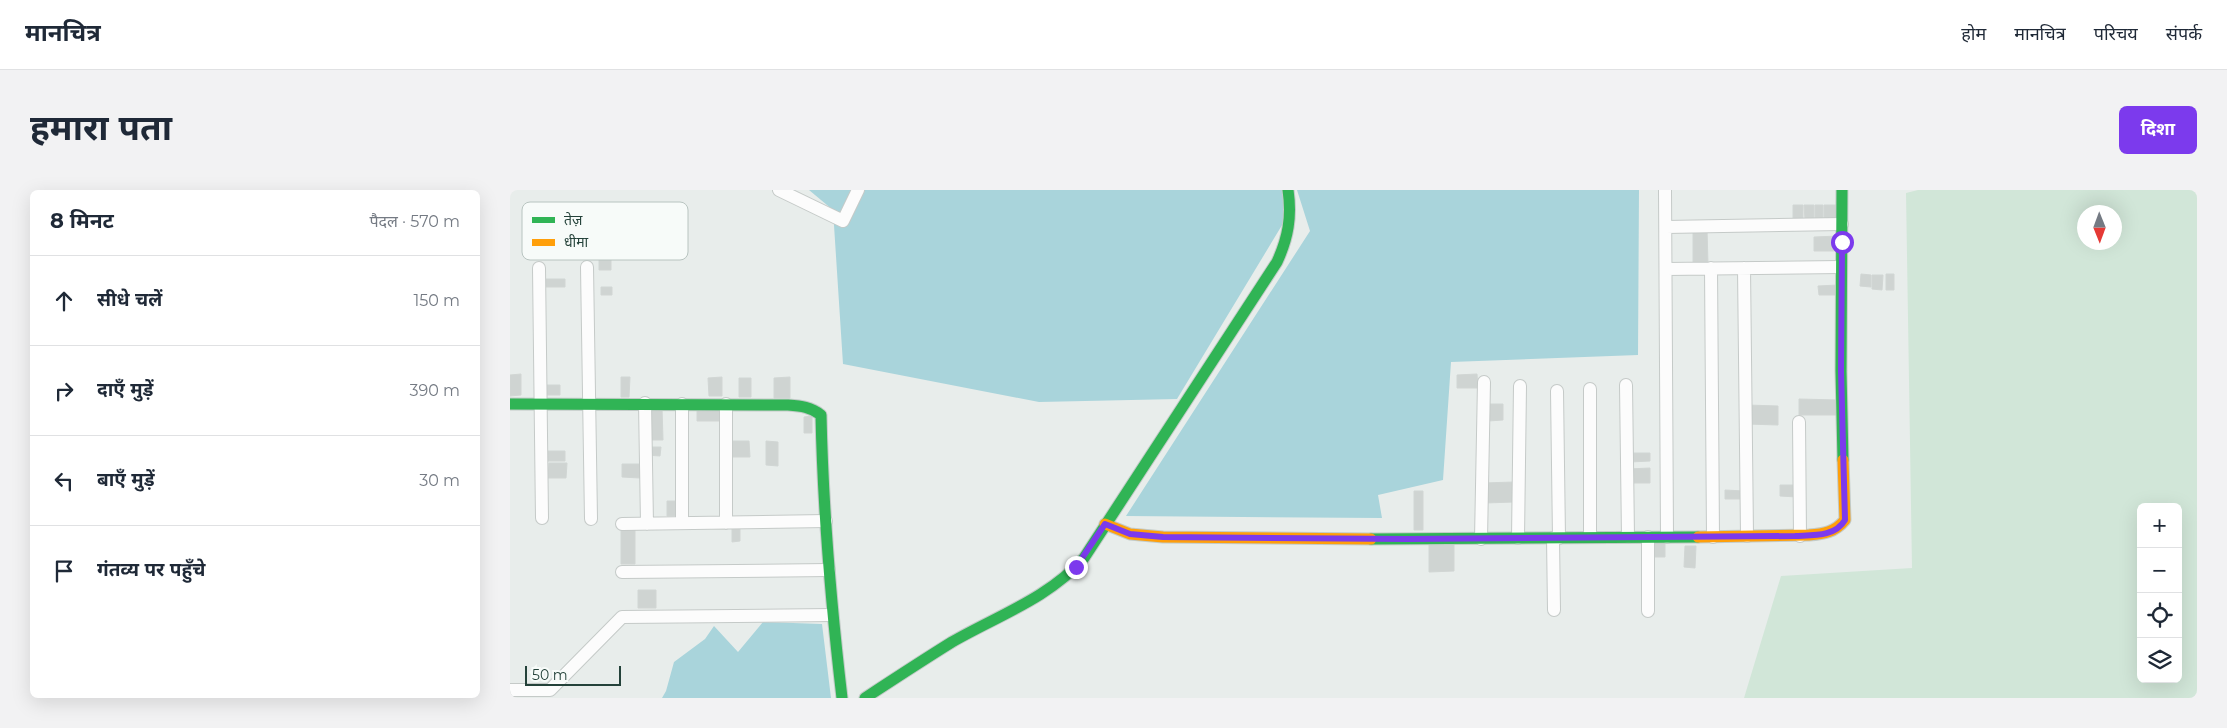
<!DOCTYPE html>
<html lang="hi">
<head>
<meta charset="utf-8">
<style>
  body { margin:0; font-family:Montserrat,"Noto Sans Devanagari",sans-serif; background:#f2f2f3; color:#1f2937 }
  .controls { position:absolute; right:15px; bottom:15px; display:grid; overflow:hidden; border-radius:8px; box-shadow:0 5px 20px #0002 }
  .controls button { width:45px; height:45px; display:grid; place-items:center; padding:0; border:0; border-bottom:1px solid #e0e1e3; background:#fff; color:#1f2937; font:25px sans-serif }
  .compass { position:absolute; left:1567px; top:15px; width:45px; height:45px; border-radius:50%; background:#fff; box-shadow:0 5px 20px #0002; rotate:179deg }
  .scale { position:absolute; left:15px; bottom:12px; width:96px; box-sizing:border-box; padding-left:5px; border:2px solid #24423a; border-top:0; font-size:14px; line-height:18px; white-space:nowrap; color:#24423a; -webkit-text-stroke:4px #f7fbf9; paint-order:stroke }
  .stop { position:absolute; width:15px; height:15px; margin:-11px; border:4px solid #7c3aed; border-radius:50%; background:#fff }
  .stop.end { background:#7c3aed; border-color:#fff; box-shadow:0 1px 5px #0008 }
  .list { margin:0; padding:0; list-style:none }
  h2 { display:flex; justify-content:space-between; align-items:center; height:65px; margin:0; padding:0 20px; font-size:21px }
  h2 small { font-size:16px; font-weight:400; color:#747a83 }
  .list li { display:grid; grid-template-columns:32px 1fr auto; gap:15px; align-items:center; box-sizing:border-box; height:90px; padding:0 20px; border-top:1px solid #e0e1e3 }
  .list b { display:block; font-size:19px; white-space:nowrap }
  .list em { font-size:16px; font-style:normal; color:#747a83 }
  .icon { flex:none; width:28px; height:28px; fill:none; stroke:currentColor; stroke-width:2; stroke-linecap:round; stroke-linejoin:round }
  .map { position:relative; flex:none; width:1687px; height:508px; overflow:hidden; border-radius:8px }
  header { display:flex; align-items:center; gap:30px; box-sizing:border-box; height:70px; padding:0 25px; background:#fff; border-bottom:1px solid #e0e1e3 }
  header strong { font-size:24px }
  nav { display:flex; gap:28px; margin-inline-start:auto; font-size:18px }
  .intro { display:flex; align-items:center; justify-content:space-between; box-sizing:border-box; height:120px; padding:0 30px }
  h1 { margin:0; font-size:35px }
  .button { padding:12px 22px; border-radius:8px; background:#7c3aed; color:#fff; font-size:18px; font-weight:700 }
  main { display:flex; gap:30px; padding:0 30px }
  aside { flex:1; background:#fff; border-radius:8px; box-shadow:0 5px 20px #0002 }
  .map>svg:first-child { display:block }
  .green { fill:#d1e6d8; fill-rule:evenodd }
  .water { fill:#a9d4db }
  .building { fill:#cfd4d2; stroke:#d1d6d4 }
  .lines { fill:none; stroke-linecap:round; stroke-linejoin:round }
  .street-casing { stroke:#c5cac8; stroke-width:14 }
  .fast-casing { stroke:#c3cbc8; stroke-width:13 }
  .slow-casing { stroke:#c3cbc8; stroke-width:13 }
  .street { stroke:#fcfcfc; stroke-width:12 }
  .fast { stroke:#30b455; stroke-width:11 }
  .slow { stroke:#ff9f0a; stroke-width:11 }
  .route { stroke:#7c3aed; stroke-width:6 }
  .key { fill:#f7fbf9; stroke:#b8c4c0; stroke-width:1 }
  .key-label { font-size:14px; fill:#24423a }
</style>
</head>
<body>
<header>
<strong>मानचित्र</strong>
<nav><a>होम</a><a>मानचित्र</a><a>परिचय</a><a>संपर्क</a></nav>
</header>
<div class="intro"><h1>हमारा पता</h1><a class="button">दिशा</a></div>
<main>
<aside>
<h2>8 मिनट<small>पैदल · 570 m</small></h2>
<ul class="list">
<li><svg class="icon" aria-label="ahead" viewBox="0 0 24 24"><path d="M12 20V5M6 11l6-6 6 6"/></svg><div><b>सीधे चलें</b></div><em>150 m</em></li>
<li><svg class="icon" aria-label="right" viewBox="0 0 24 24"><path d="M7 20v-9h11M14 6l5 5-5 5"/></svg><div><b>दाएँ मुड़ें</b></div><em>390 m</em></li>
<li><svg class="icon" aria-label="left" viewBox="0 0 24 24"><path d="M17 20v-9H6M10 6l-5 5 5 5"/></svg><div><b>बाएँ मुड़ें</b></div><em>30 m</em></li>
<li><svg class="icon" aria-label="arrive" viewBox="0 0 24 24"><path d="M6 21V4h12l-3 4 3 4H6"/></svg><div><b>गंतव्य पर पहुँचे</b></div></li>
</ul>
</aside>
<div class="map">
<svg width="1687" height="508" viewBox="0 0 1687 508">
  <rect width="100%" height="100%" fill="#e8edeb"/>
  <path class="green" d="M1408,0H1687V508H1234L1271,386L1402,378L1396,3ZM1574,22H1604V52H1574ZM1631,317H1668V489H1631Z"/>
  <path class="water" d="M299,0H773L780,22L667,209L529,212L333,174L323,20Z
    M787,0H1129L1128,165L941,172L933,290L868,305L872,328L616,326L800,41Z
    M253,432L312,434L321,508H152L156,501L164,472L195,449L204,436L228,462Z"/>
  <path class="building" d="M1283,15H1293V30H1283Z
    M1294,15H1304V30H1295Z
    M1305,15H1313V29L1305,30Z
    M1314,15H1326L1327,29L1314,30Z
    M1197,39L1198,74H1183V40Z
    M1328,46V61H1304V47Z
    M89,70H101V80H89Z
    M1351,84L1361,85V97L1350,96Z
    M1376,84H1384V100H1376Z
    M1362,85H1373L1372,100L1362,99Z
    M35,89H55V97H35Z
    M1328,95V105H1309L1308,96Z
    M91,97H102V105H91Z
    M11,184V205L0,206V185Z
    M967,184L968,198H947V185Z
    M111,187H120L119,207H111Z
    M212,187V206H199L198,188Z
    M280,187V208H264V188Z
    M229,188H241V207H229Z
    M35,195H50V205H35Z
    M1289,209L1328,210V225H1289Z
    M978,214H993V230L978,231Z
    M1237,215L1268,216V235L1237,234Z
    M187,216H211V231H187Z
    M139,218H152L153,250H139Z
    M302,226V243H294V227Z
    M222,251H239L240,267H222Z
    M256,251L268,252V276L256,275Z
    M136,257H151L150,266L136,265Z
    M36,261H55V271H36Z
    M1119,263H1140V271L1120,272Z
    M39,273H57L56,288H38Z
    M112,274H130V288L112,287Z
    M1140,278V293H1119V279Z
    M1004,292V312L975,313L974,293Z
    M1270,295H1287V307L1270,306Z
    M1215,300L1234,301V309H1215Z
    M904,301H913V340H904Z
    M157,311H166V326H157Z
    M222,337H230V351L222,352Z
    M111,338H125V374H111Z
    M1141,348L1155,349V367H1141Z
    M919,353H944V381L919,382Z
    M1175,356H1186L1185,378L1174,377Z
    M128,400H146V418H128Z"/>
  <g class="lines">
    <g class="street-casing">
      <path id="street" d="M269,0L333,31L348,0
        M1155,0L1157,347
        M1156,37L1332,34
        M77,77L81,329
        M29,78L32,328
        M1201,78L1203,347
        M1234,78L1237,346
        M1156,79L1331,77
        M1116,195L1118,347
        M1047,201L1049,348
        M135,213L137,334
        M172,214V333
        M1289,232L1290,346
        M216,333V214
        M112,334L316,331
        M1080,347V199
        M1138,347V421
        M1008,348L1010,196
        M1043,348L1044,420
        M971,349L974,192
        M112,382L319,380
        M0,500H40L112,427L322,425"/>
    </g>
    <g class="fast-casing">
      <path id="fast" d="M1332,0L1331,181L1333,270
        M0,214L278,215C291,216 301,217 311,225C313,320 321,414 332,508
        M861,349L1188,347
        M355,508C384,489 413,470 442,452C487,426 539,408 574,368L767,72C778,48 782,27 778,0"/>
    </g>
    <g class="slow-casing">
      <path id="slow" d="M595,334L620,344L653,347L861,349
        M1188,347L1299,345C1314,344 1325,342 1335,330L1333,270"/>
    </g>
    <use href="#street" class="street"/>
    <use href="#fast" class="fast"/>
    <use href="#slow" class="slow"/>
  </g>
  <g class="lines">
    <path class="route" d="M566,377L595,334L620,344L653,347L897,349L1285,346C1303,345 1325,347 1335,330L1331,181L1332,52"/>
  </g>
  <rect x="12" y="12" width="166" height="58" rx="8" class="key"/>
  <rect x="22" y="27" width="23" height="6" fill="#30b455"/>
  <rect x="22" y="49" width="23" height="7" fill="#ff9f0a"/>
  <g class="key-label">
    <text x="54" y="35">तेज़</text>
    <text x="54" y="57">धीमा</text>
  </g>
</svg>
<div class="controls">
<button>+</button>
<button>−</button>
<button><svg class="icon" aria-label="locate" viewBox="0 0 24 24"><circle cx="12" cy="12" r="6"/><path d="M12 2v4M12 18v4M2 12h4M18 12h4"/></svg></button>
<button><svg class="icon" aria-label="layers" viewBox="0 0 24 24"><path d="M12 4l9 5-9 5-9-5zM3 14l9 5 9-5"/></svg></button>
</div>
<svg class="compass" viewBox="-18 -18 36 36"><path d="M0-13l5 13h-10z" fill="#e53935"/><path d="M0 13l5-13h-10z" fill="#747a83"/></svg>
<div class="scale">50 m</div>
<div class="stop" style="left:1332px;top:52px"></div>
<div class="stop end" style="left:566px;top:377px"></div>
</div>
</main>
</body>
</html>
